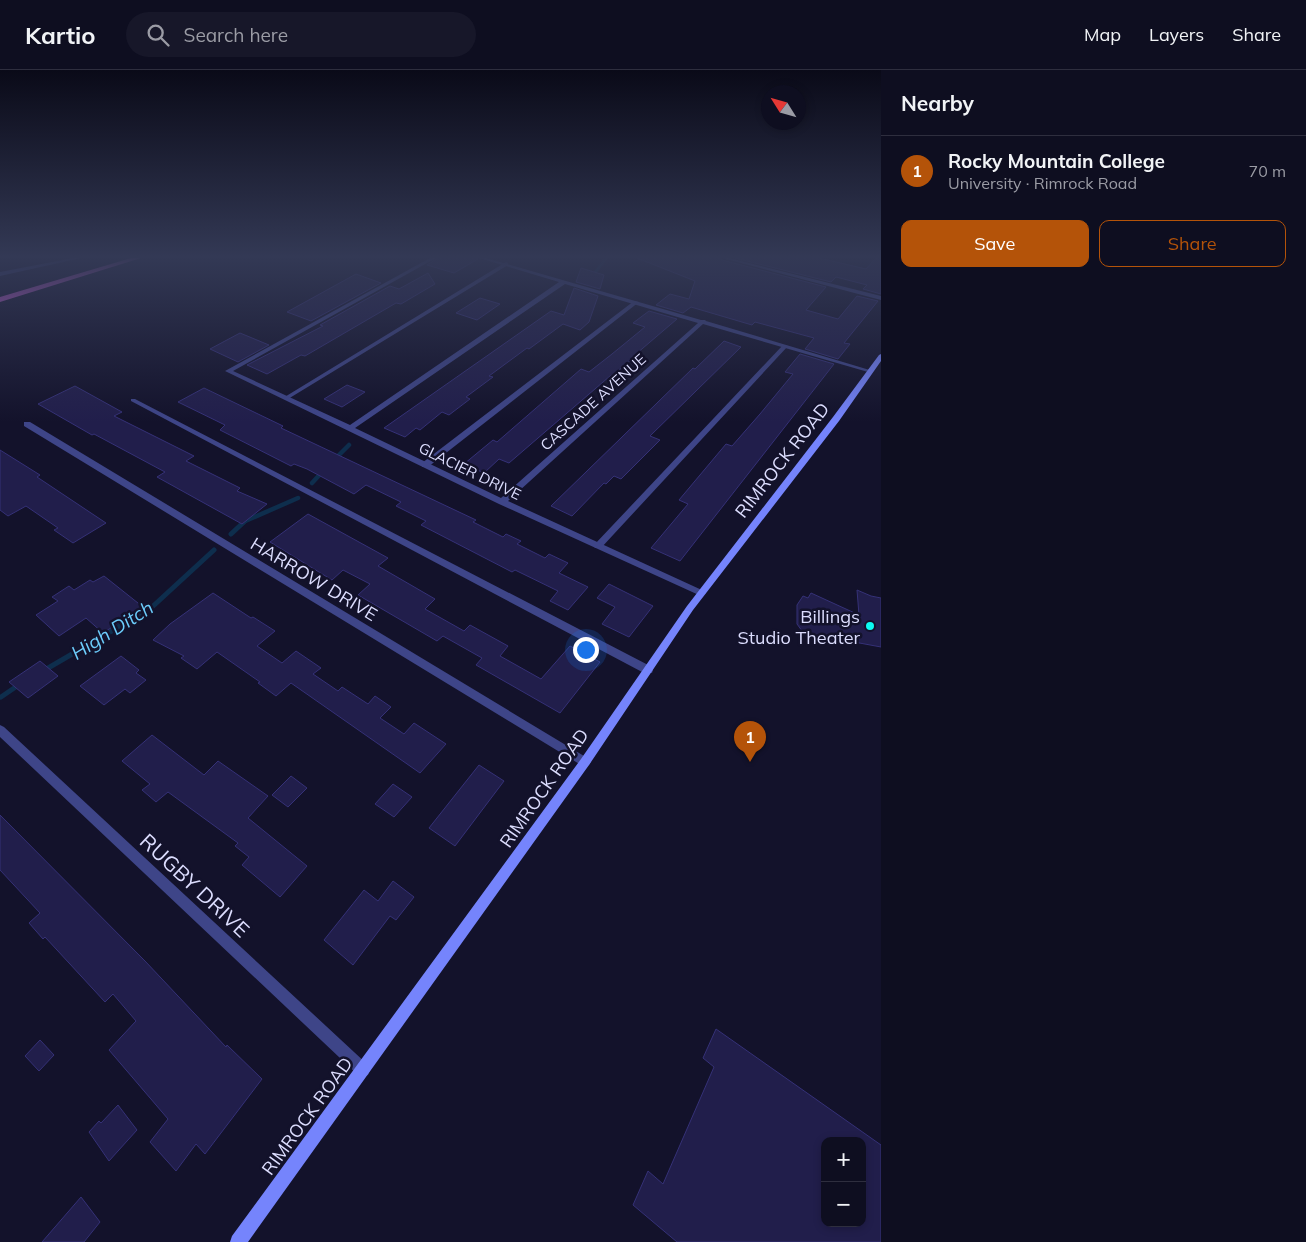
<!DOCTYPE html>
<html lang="en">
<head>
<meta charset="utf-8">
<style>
  body { margin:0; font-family:Mulish,sans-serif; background:#171729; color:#f1f3f6 }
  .controls { position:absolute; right:15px; bottom:15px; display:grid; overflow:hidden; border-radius:10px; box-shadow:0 2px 8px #0003 }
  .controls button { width:45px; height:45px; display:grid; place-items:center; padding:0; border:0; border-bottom:1px solid #2e2e3e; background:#0e0e20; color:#f1f3f6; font:25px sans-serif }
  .compass { position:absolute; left:761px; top:15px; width:45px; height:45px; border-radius:50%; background:#0e0e20; box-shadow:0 2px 8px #0003; rotate:307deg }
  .you { position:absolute; left:585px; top:579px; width:18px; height:18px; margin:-12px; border:4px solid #fff; border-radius:50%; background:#1a73e8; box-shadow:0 0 0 8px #1a73e833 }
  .badge { display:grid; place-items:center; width:32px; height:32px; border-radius:50%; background:#b45309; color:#fff; font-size:16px; font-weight:700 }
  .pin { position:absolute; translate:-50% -41px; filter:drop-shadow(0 1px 2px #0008) }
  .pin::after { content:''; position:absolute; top:26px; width:18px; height:15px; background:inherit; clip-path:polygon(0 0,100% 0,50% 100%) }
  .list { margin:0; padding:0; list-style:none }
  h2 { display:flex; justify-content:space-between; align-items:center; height:65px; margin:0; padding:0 20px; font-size:21px }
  h2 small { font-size:16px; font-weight:400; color:#9b9ca5 }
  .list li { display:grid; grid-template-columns:32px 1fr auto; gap:15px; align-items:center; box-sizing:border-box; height:70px; padding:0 20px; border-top:1px solid #2e2e3e }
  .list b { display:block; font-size:19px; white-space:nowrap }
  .list p { margin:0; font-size:16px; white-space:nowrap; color:#9b9ca5 }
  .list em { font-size:16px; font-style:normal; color:#9b9ca5 }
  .actions { display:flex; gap:10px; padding:15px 20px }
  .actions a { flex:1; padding:11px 0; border:1px solid #b45309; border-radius:10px; text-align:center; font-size:18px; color:#b45309 }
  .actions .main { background:#b45309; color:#fff }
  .icon { flex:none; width:28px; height:28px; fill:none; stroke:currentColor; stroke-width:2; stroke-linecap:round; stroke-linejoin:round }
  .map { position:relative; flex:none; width:881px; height:1172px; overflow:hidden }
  header { display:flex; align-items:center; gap:30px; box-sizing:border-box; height:70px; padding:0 25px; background:#0e0e20; border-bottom:1px solid #2e2e3e }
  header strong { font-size:24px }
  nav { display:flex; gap:28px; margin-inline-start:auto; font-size:18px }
  .search { width:350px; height:45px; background:#171729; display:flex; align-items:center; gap:12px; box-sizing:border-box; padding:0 18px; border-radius:28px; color:#9b9ca5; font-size:19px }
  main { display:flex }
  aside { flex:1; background:#0e0e20 }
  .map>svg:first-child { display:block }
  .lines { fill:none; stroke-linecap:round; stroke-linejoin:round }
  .stream-far2 { stroke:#0e2e4d; stroke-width:3 }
  .stream-far1 { stroke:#0e2e4d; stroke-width:4.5 }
  .stream { stroke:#0e2e4d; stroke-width:5 }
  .building { fill:#211e4b; stroke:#353177; fill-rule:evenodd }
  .service { fill:#3e4588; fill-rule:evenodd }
  .minor { fill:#3e4588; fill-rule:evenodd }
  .secondary { fill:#7584fc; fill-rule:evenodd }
  .trunk { fill:#d660dc; fill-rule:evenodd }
  .poi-dot { fill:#0cfaf2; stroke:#13122b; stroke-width:2 }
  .labels { text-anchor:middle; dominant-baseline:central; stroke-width:5; stroke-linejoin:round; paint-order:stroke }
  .far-street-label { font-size:15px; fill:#dcddfe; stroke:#13122b }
  .street-label { font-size:18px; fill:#dcddfe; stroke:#13122b }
  .poi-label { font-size:18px; fill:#dcddfe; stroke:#13122b; text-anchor:end }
  .water-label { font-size:19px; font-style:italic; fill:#6ccdfc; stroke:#13122b }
  .near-street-label { font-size:21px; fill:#dcddfe; stroke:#13122b }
</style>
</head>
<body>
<header>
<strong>Kartio</strong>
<div class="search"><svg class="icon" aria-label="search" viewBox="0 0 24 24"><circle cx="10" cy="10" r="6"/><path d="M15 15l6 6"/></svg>Search here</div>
<nav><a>Map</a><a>Layers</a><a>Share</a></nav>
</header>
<main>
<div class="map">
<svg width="881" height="1172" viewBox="0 0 881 1172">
  <rect width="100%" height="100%" fill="#13122b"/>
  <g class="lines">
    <path class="stream-far2" d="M592,207L606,188"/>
    <path class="stream-far1" d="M334,390L349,375
      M312,413L324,400
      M243,452L298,428"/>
    <path class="stream" d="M231,464L245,451
      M43,601L151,538L214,480
      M1,627L20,614"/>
  </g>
  <path class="building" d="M438,188H477L478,189L454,203L427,195Z
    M637,188H720L722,190L826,217L806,240L838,249L857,226L878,231L844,273L850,274L838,289L805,279L814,268L755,252L752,255L691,237L683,243L656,235L670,224L689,229L695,211Z
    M735,188H819L866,199L876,188H881V224L863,219L867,215L836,207L831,212Z
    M581,198L604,205L600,219L576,212Z
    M428,203L435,214L401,234L396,233L305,286L301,285L267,304L247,295L323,256L320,255L390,216L399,219Z
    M356,204L381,213L311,251L287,242Z
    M574,218L598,226L589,252L580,260L563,254L529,279L527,278L489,306L493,307L466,327L470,329L449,345L442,342L420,360L416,358L405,367L384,358L551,241L564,245Z
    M480,228L500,234L477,250L456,243Z
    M649,241L677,249L629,290H631L612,306H610L509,393L499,389L484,403L464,394L493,370L497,372L581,299L589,302L612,284L645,257L633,253Z
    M240,263L269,275L238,292L210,279Z
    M724,271L741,277L650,366L660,370L621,409L614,406L606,414L604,413L572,446L551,436L693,298L695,299Z
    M800,284L834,294L680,491L651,478L688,434L679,430L726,374L732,376L760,344L793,304L785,302Z
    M347,315L365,322L342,337L324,329Z
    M75,316L122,342L114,346L194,386L186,391L240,418L237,421L267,434L242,454L157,407L165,402L94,364L92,365L38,334Z
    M204,318L283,356L281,358L476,450L473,452L503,467L506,464L521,471L517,474L545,488L549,484L568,493L559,503L588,517L568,540L550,531L558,521L515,500L512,502L421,455L426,451L396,436L401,432L366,415L354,424L307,399L294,394L291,396L220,360L225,355L178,332Z
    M0,380L40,405L37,407L106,453L73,473L54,460L58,458L26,436L8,446L0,440Z
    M308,444L388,488L378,496L435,529L425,539L464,561L470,555L508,576L500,586L541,609L570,576L600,592L560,643L476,595L482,588L443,566L437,571L358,525L370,514L343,500L332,510L270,472Z
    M104,506L143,537L103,563L86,548L59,566L36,545L58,531L52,527L69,516L74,520L90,510L93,512Z
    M609,514L653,536L629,567L602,554L615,537L597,528Z
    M857,520L871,526L881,528V577L854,572L851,568L810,572L797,554V535L803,526L808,528L811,523L859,545Z
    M213,523L251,548L253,547L275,561L257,576L282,593L296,581L321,598L313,604L338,621L342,617L368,634L375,626L391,637L380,648L404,664L414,653L446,674L420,703L291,613L276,626L258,613L260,612L217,582L197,599L181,588L184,586L153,570L170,554Z
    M121,586L139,600L136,603L146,610L130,623L125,619L104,635L80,616Z
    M40,591L58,606L28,628L9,612Z
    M152,665L204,705L218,691L268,726L248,748L307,796L280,827L242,795L249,787L235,776L238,773L168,722L156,732L142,720L150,714L122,691Z
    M479,695L504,711L455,776L429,758Z
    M291,706L307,718L288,737L272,725Z
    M393,714L412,727L394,747L375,734Z
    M0,745L145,891L226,977L227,975L262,1009L205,1084L196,1074L176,1101L150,1072L168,1049L109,980L136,951L113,924L105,932L45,867L43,869L29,853L40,843L0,800Z
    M393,811L414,827L396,850L390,846L353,895L324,870L364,820L378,831Z
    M716,959L881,1075V1172H677L633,1135L648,1101L663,1114L714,997L703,988ZM825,1071H862V1153H825Z
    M40,970L54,985L39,1001L25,986Z
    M118,1035L137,1060L109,1091L89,1062L99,1051L101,1053Z
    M81,1127L100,1152L84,1172H42Z"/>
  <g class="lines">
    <path class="service" d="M506,192L508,193V195L288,329L283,328Z
      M634,231L639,232L428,397H422V393Z
      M783,275L788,276L601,478H595L594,476L595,474Z
      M131,329H135L652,597L653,600L652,603H644L131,331Z"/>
    <path class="minor" d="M73,188H81L0,206V202Z
      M430,188H436L233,301L350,355L559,212L479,188H486L701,250H705L706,251L873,301L868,302L703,254L508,431L704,521L706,523L701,526L499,434L225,301ZM565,214L698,253L501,428L355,358Z
      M722,188H729L881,226V230Z
      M24,352H30L589,689L591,692L589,695L585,697L581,695L24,356Z
      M0,655L4,657L368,995L370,1000L368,1005L363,1007L358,1005L0,667Z"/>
    <path class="secondary" d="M881,284V291L839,351L693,540L589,695L248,1172H230L232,1166L581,689L687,536L833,347L879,285Z"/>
    <path class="trunk" d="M131,188H141L0,232V227Z"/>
  </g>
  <linearGradient id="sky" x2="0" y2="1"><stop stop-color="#0a0a18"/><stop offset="0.53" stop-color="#333955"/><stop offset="1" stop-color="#333955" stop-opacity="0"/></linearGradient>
  <rect width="881" height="352" fill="url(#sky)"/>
  <circle class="poi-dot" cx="870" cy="556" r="5"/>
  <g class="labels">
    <g class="far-street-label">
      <text transform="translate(593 332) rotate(-42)">CASCADE AVENUE</text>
      <text transform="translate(470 401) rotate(26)">GLACIER DRIVE</text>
    </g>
    <g class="street-label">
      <text transform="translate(782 390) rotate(-52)">RIMROCK ROAD</text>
      <text transform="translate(314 509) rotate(31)">HARROW DRIVE</text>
      <text transform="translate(544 718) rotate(-55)">RIMROCK ROAD</text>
      <text transform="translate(307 1046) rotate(-54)">RIMROCK ROAD</text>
    </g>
    <g class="poi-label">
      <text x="860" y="546">Billings<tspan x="860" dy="21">Studio Theater</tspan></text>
    </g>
    <g class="water-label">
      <text transform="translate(112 560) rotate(-32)">High Ditch</text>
    </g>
    <g class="near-street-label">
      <text transform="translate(195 815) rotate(43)">RUGBY DRIVE</text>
    </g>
  </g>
</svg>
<div class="controls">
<button>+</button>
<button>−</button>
</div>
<svg class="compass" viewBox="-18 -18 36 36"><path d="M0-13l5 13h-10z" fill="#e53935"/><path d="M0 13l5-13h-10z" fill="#9b9ca5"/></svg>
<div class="you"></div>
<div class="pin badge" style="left:750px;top:692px">1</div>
</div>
<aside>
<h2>Nearby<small></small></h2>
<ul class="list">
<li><span class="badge">1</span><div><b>Rocky Mountain College</b><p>University · Rimrock Road</p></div><em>70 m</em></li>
</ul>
<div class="actions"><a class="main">Save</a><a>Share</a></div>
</aside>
</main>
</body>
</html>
